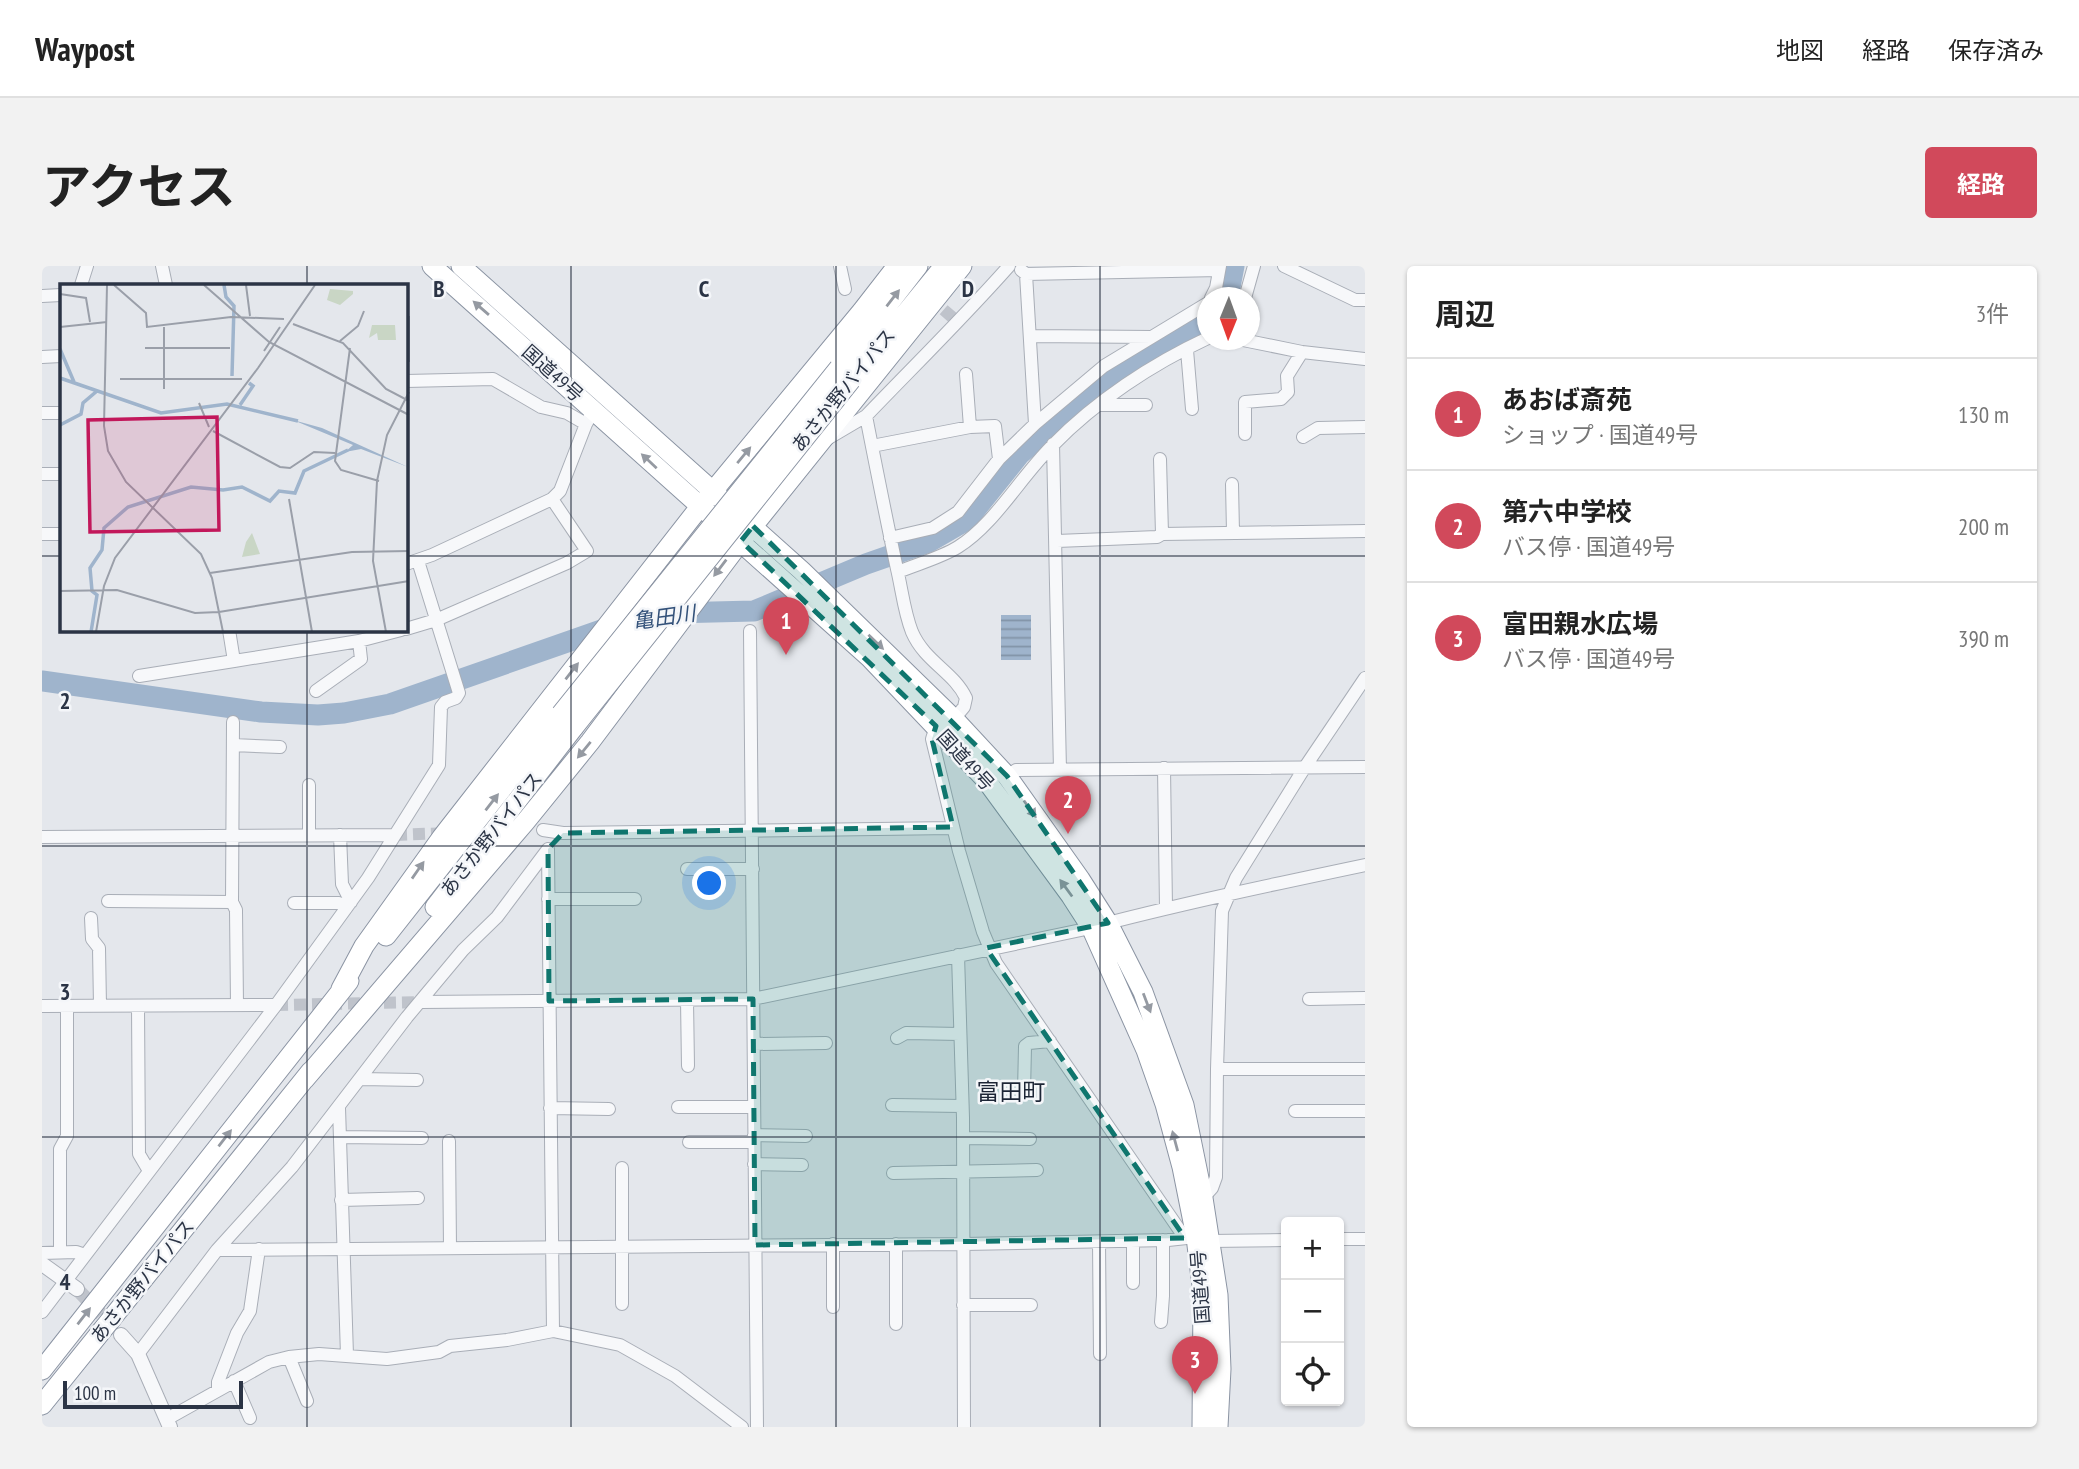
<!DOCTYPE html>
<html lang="ja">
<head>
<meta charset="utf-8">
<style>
  body { margin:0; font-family:"PT Sans Narrow","Noto Sans JP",sans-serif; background:#f2f2f2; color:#222 }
  .controls { position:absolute; right:21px; bottom:21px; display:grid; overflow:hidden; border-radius:7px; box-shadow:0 2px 5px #0004 }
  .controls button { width:63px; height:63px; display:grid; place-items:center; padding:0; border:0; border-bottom:2px solid #e0e0e0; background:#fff; color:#222; font:35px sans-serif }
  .compass { position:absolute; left:1155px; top:21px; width:63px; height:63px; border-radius:50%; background:#fff; box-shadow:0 2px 5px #0004; rotate:181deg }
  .scale { position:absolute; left:21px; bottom:18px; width:180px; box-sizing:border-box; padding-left:7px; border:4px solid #2b3445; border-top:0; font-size:19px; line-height:24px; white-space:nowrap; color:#2b3445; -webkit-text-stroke:5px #f4f6f9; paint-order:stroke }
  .you { position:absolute; left:668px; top:618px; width:24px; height:24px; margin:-18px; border:5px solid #fff; border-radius:50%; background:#1a73e8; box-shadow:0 0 0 10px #1a73e833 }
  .badge { display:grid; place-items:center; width:46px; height:46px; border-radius:50%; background:#d1495b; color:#fff; font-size:23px; font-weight:700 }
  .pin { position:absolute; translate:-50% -58px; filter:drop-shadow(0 2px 4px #0008) }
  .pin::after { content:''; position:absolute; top:37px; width:24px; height:21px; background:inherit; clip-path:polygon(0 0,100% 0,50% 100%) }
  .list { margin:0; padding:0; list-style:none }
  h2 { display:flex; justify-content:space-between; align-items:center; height:91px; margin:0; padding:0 28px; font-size:30px }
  h2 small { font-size:23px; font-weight:400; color:#767676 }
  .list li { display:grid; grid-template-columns:46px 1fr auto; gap:21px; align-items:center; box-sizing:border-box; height:112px; padding:0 28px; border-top:2px solid #e0e0e0 }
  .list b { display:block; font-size:26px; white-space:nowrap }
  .list p { margin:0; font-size:23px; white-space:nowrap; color:#767676 }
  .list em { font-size:23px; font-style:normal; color:#767676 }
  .icon { flex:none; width:38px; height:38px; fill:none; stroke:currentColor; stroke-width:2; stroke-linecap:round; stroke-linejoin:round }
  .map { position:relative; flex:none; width:1323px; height:1161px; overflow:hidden; border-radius:7px }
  header { display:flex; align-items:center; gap:42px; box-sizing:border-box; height:98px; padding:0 35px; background:#fff; border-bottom:2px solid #e0e0e0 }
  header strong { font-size:33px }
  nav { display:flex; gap:38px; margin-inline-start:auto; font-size:24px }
  .intro { display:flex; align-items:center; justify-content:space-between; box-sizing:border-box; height:168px; padding:0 42px }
  h1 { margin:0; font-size:49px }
  .button { padding:18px 32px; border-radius:7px; background:#d1495b; color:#fff; font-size:24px; font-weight:700 }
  main { display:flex; gap:42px; padding:0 42px }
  aside { flex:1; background:#fff; border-radius:7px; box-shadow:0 2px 5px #0004 }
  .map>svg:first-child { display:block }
  .water { fill:url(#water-rules) }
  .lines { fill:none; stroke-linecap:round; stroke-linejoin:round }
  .river { stroke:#9fb4cc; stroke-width:21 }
  .minor-tunnel { stroke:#bfc3cb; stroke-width:12; stroke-dasharray:12 6; stroke-linecap:butt }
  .tertiary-tunnel { stroke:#bfc3cb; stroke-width:14; stroke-dasharray:14 7; stroke-linecap:butt }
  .minor-casing { stroke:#a9aeb7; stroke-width:14 }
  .tertiary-casing { stroke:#a9aeb7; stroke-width:16 }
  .trunk-casing { stroke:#8b94a3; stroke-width:21 }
  .minor { stroke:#f7f8fa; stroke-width:12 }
  .tertiary { stroke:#f7f8fa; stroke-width:14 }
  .trunk { stroke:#fff; stroke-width:19 }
  .trunk-bridge-casing { stroke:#8b94a3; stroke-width:21; stroke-linecap:butt }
  .trunk-bridge { stroke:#fff; stroke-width:19 }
  .oneway { fill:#959aa2 }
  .marked { fill:#0f766e; fill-opacity:0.2; stroke:#0f766e; stroke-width:5; stroke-dasharray:14 9; stroke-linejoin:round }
  .grid { fill:none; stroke:#2b3445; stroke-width:2; stroke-opacity:0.55 }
  .labels { text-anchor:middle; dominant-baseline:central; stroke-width:5; stroke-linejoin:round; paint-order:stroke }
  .street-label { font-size:19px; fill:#2b3445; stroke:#f4f6f9 }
  .water-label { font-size:21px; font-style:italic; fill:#34527a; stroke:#f4f6f9 }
  .quarter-label { font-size:23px; fill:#1d2536; stroke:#f4f6f9 }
  .inset-river { fill:none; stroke:#9fb4cc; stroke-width:3.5 }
  .inset-road { fill:none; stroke:#9a9fa9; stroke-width:2 }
  .view { fill:#c2185b; fill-opacity:0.15; stroke:#c2185b; stroke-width:3.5 }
  .inset-edge { fill:none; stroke:#2b3445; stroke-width:3.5 }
  .grid-label { font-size:23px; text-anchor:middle; font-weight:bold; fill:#2b3445; stroke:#f4f6f9; stroke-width:5; stroke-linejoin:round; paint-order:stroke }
</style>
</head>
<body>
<header>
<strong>Waypost</strong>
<nav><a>地図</a><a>経路</a><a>保存済み</a></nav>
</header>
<div class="intro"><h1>アクセス</h1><a class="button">経路</a></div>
<main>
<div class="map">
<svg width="1323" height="1161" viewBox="0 0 1323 1161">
  <defs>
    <pattern id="water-rules" width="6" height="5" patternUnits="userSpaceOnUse" patternTransform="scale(1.75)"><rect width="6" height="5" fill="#9fb4cc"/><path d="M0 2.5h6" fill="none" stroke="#8293a7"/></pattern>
  </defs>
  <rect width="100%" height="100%" fill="#e4e7ec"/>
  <path class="water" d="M959,349H989V394H959Z"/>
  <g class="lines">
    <path class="river" d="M1182,32L1188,21L1192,0
      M630,347L712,345L824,298L887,276L925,254L978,188L1060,117L1166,52
      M0,415L219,446L276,449L302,447L348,438L571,360"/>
    <path class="minor-tunnel" d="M888,32L917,57
      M353,569L406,567
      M234,739L379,736"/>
    <path class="tertiary-tunnel" d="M35,1023L79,1069"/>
    <g class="minor-casing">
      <path id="minor" d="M120,0L124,19
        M798,0L803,23
        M1242,0L1313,34H1323
        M979,4L984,8L993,158
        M984,8L1177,4
        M39,19L45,0
        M0,30L19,29
        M1169,32L1174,22L1178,0
        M1203,32L1212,0
        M988,70L1110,71
        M1201,74L1260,86L1323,93
        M1145,84L1150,143
        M0,91L19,90
        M924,108L928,161
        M364,115L451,113L499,141L525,147L544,158
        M1058,139H1104
        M0,147H19
        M1203,168V136L1239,133L1246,126L1245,110L1260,86
        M1261,171L1276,162L1323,161
        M785,173L824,150
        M1011,178L1018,504
        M830,180L928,161L953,160L957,193
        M1118,193L1120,268
        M0,208H19
        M1190,218L1191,266
        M0,268H19
        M848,272L891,262L916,246L957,193L993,158L1062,100L1166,37
        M1015,275L1115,271L1120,268L1323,265
        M364,298L390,289L510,233L518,225L544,158L552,144
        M856,306C875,298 898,292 916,281C953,258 979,210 1011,179C1054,135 1110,98 1166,72
        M364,363L394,354L525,297L545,285L510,233
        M187,364L192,395L317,375L359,364
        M708,365L715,1161
        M97,410L192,395
        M274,425L319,393L317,375
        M912,453L922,441L924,432C912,406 883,396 870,366C862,346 860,324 855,303C844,252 834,201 824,150C872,100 921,52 967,0
        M191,456L190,636L194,644L195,739
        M894,460L890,473L917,585L941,666L954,697L1143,972
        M191,479L238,481
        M1122,502L1124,642
        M965,510L974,504L1323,501
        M501,564L521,567L911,562
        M267,569V519
        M298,569L300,618L309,636
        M0,571L353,569
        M645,603H711
        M506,633H593
        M66,635L190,636
        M252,637H297L305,641
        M49,652L50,673L57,682L58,740
        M916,689L921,852L922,1161
        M1267,733L1323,732
        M645,734L646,800
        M379,736L711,733L1039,664C1133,639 1228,619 1323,599
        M0,740L234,739
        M96,740L97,888L107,905
        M855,772L864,767L918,768
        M712,778L784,777
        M1175,803H1323
        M319,813L375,814
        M982,826L983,780L987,777L1008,775
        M850,839L920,840
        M636,841H712
        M297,842L305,1089
        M508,842L567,843
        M1253,845H1323
        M712,869L764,870
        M298,871L380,872
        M921,872L988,873
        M407,875L408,982
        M647,876H712
        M712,898L760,899
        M580,902V1038
        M851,907L995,904
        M1161,932L1170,922L1174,911L1175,803L1180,645L1194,612L1263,501L1323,412
        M299,934L376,932
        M1297,973H1323
        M1091,975V1017
        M1057,976L1058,1088
        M175,984L922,978L1126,974L1154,971L1168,975L1244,974
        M18,986V883L25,870V740
        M0,987L34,986L43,989
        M921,1039H989
        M791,1041V978
        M0,1046L234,739L326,612L397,499L399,441L403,436L414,432L417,427L376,295
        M1119,1056L1121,1030V974
        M854,1058V978
        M511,1065L578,1079L633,1110L700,1161
        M96,1088L175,984L250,901L365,751L421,684L455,651L506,583L511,1065L465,1074L408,1080L397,1086L345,1093L277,1088L247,1091L227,1096L125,1153
        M247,1091L265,1135
        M192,1115L208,1152
        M176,1123V1116L195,1067L208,1045L217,983"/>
    </g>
    <g class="tertiary-casing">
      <path id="tertiary" d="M0,998L35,1023
        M79,1069L96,1088L128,1161"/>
    </g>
    <g class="trunk-casing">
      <path id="trunk" d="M390,0L828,392L944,514L1029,630L1049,661L1104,784L1123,838L1140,901L1154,971L1161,1028L1160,1161
        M419,0L760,305L912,453L965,510L1038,613L1066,657L1101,726L1142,839L1161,932L1176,1029L1179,1103L1176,1161
        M797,102L876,0
        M809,114L902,0
        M393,641L532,461
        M344,670L519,448
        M299,723L322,680L400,571L657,242L820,45L855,0
        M262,814L484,555L548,476L699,275L920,0
        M0,1104L307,715
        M0,1139L269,805"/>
    </g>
    <use href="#minor" class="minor"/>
    <use href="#tertiary" class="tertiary"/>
    <use href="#trunk" class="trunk"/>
    <g class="trunk-bridge-casing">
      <path id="trunk-bridge" d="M519,448L797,102
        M532,461L809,114"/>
    </g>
    <use href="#trunk-bridge" class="trunk-bridge"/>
  </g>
  <defs><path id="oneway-solid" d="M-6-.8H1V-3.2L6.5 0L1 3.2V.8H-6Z" transform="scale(1.75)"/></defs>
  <g class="oneway">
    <use href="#oneway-solid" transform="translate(851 32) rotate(-52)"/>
    <use href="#oneway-solid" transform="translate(439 42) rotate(-139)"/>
    <use href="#oneway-solid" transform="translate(702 189) rotate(-50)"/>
    <use href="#oneway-solid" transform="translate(607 195) rotate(-137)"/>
    <use href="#oneway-solid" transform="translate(678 302) rotate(127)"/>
    <use href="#oneway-solid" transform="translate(834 376) rotate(44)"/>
    <use href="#oneway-solid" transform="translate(530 405) rotate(-52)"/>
    <use href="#oneway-solid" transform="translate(542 484) rotate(129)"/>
    <use href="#oneway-solid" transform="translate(450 536) rotate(-52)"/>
    <use href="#oneway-solid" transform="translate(988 543) rotate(54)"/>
    <use href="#oneway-solid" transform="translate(376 604) rotate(-55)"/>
    <use href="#oneway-solid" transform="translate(1024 622) rotate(-126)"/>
    <use href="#oneway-solid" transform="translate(1105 737) rotate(69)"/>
    <use href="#oneway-solid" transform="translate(183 872) rotate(-52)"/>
    <use href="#oneway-solid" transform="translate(1133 875) rotate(-105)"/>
    <use href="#oneway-solid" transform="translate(42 1050) rotate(-52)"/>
  </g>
  <path class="marked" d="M711,260L965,510L1066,657L944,682L1143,972L713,979L711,733L507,735L506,583L521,567L911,561L890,473L894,460L699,275Z"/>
  <path class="grid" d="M265,0V19M529,0V1161M794,0V1161M1058,0V1161M0,290H19M364,290H1323M265,364V1161M0,580H1323M0,871H1323"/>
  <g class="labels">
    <g class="street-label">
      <text transform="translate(511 107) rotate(42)">国道49号</text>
      <text transform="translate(801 124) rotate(-51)">あさか野バイパス</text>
      <text transform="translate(924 494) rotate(48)">国道49号</text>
      <text transform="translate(449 568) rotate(-52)">あさか野バイパス</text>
      <text transform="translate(100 1015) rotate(-51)">あさか野バイパス</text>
      <text transform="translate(1158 1021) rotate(-94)">国道49号</text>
    </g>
    <g class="water-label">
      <text transform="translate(622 351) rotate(-8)">亀田川</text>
    </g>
    <g class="quarter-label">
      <text x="969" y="825">富田町</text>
    </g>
  </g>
  <g transform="translate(18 18)">
    <rect width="348" height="348" fill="#e4e7ec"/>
    <path d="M270,5L293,7V10L280,21L267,16ZM312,41H335L336,56H318L317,49L309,54ZM192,249L200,270L182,273L186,258Z" fill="#c9d6c5"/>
    <path d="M233,136L262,144L348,183L301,165L285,168L293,161Z" fill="#9fb4cc"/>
    <path class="inset-river" d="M164,1L166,13L174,22L172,92M0,65L14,98M0,94L101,129L167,120L238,137M180,121L193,102L189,99M0,141L21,130L23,119L37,107M31,348L37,311L32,307L30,284L42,266L44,244L68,223L131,203L163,206L182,203L210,217L219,207L235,209L244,187L288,166"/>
    <path class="inset-road" d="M47,1L44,142L48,167L66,198L141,270L152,294L163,348M54,1L86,29L87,43L171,33L224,35M144,1L209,58L349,131M186,1L190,32M0,10L26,14L30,38M349,32V78M233,40L283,59L326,105L349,117M0,43L47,38M280,57L298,42L304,27M85,64H170M290,64L275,177L281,186L319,197M204,67L220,43M60,95H182M104,105V43M139,119L149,143M153,147L220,183L230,184L254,168L275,169M229,215L252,348M150,289L292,268L349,267M0,307L57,306L135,329L159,328M159,328L349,297M36,348L44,302L55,274L198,84L255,1M326,348L313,277L317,197L327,151L349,108"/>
    <path class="view" d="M157,133L159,246L30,248L28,136Z"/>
    <rect width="348" height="348" class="inset-edge"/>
  </g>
  <g class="grid-label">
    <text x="397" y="31">B</text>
    <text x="662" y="31">C</text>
    <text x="926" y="31">D</text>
    <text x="23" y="443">2</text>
    <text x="23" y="734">3</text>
    <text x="23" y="1024">4</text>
  </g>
</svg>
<div class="controls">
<button>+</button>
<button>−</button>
<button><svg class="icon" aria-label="locate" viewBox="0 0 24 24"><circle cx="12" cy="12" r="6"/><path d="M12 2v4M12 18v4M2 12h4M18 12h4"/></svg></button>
</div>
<svg class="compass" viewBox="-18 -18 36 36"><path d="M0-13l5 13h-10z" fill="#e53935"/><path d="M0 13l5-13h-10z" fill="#767676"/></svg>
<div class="scale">100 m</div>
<div class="you"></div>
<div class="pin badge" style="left:744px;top:389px">1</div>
<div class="pin badge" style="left:1026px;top:568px">2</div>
<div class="pin badge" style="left:1153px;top:1128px">3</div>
</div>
<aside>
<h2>周辺<small>3件</small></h2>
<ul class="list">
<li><span class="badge">1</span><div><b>あおば斎苑</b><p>ショップ · 国道49号</p></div><em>130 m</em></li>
<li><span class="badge">2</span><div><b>第六中学校</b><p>バス停 · 国道49号</p></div><em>200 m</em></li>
<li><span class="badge">3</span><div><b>富田親水広場</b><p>バス停 · 国道49号</p></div><em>390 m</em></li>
</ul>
</aside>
</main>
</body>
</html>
